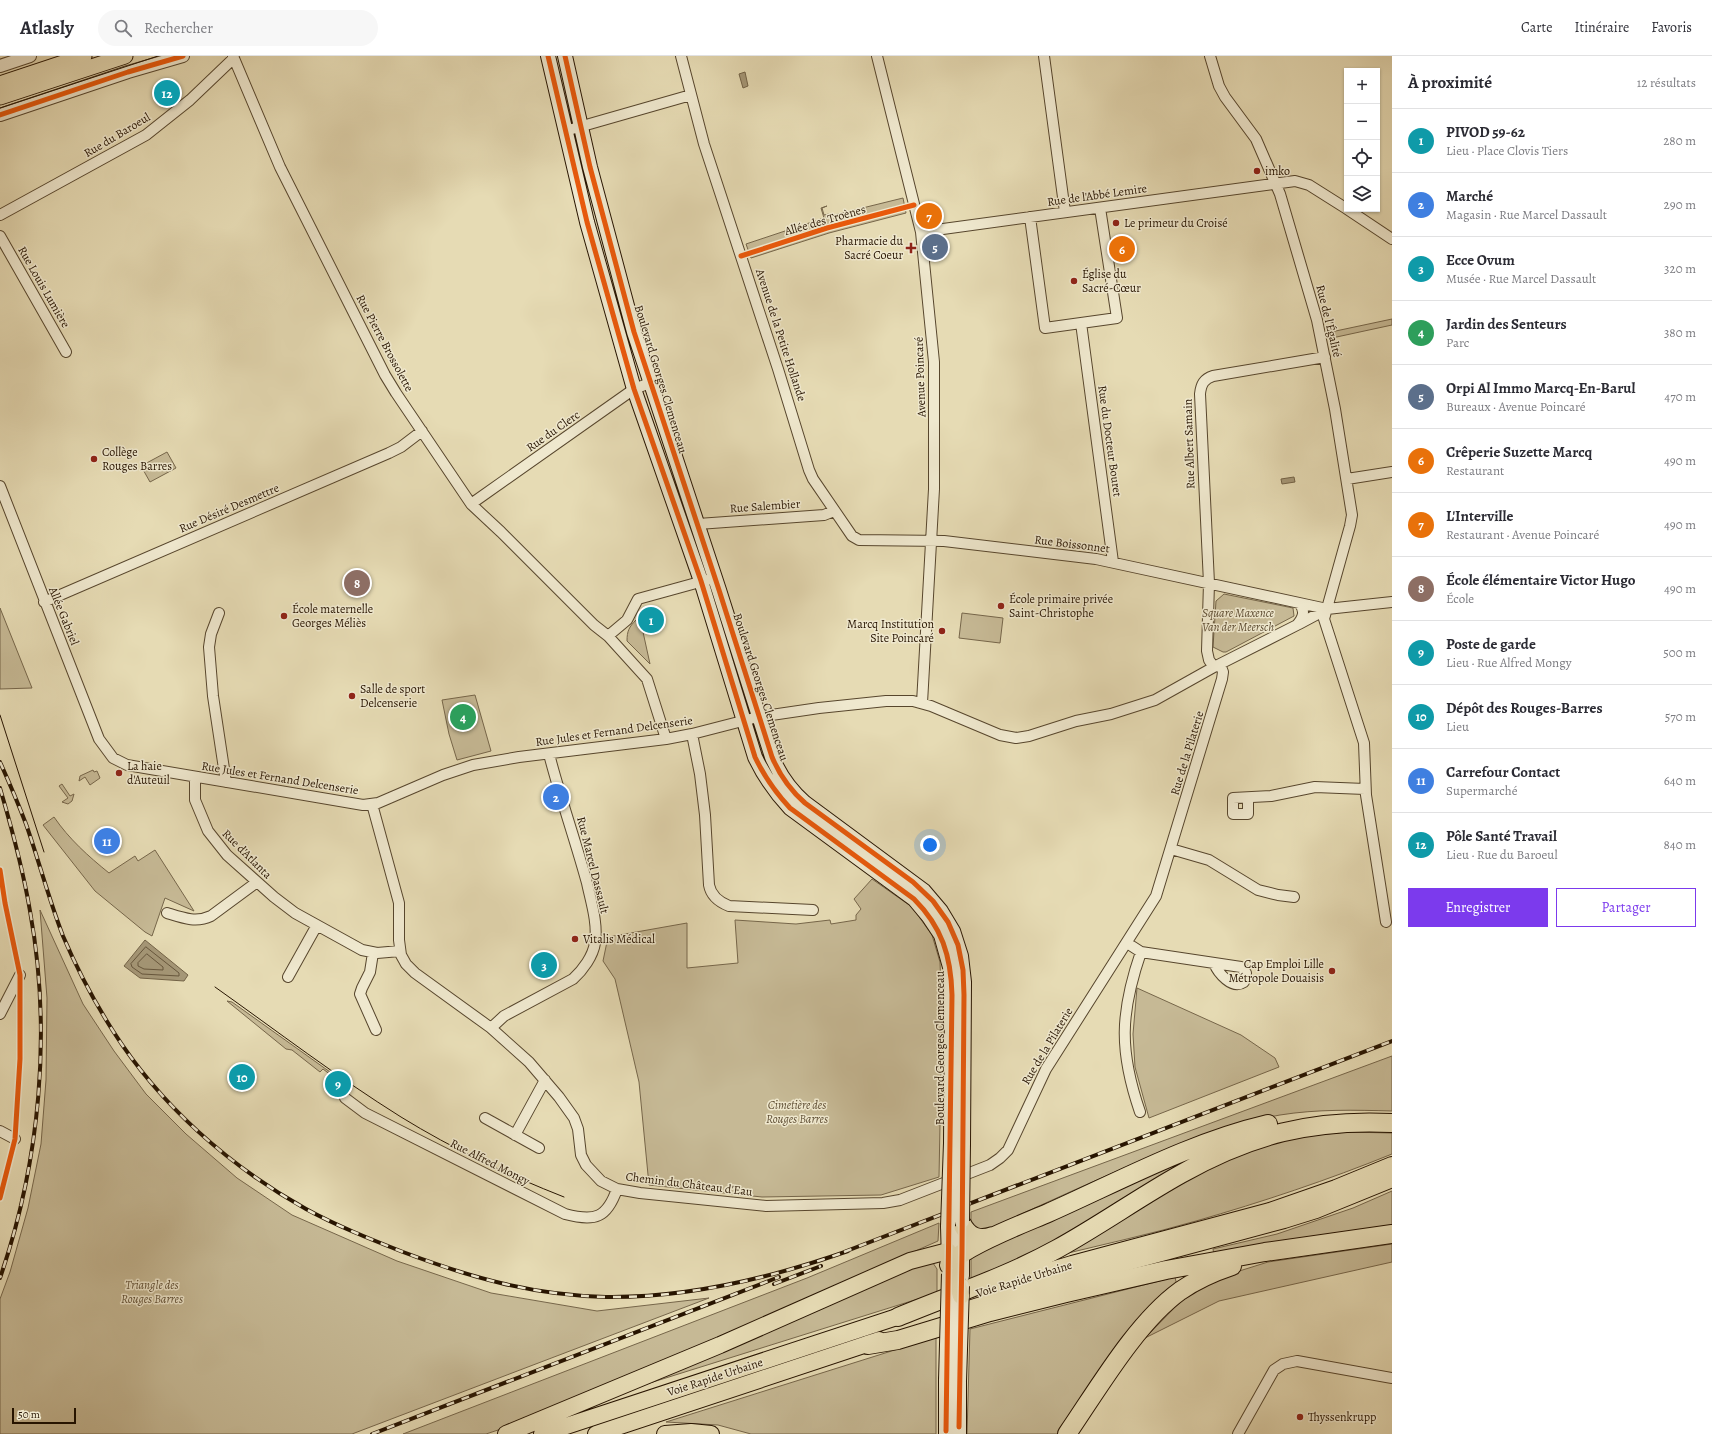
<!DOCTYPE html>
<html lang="fr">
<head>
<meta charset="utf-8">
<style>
  body { margin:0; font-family:Alegreya,serif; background:#f7f7f7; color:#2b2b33 }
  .controls { position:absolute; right:12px; top:12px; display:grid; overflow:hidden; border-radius:0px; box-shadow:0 1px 3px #0004 }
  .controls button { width:36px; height:36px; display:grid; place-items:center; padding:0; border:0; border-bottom:1px solid #e1e1e2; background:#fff; color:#2b2b33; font:20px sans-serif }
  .scale { position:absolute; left:12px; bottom:10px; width:64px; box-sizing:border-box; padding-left:4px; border:2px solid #271400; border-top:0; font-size:11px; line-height:14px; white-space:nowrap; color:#271400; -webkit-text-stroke:3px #efe8ce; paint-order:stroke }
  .you { position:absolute; left:930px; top:789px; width:14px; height:14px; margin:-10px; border:3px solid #fff; border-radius:50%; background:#1a73e8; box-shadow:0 0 0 6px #1a73e833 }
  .badge { display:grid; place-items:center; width:26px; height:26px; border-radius:50%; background:#7c3aed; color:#fff; font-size:13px; font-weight:700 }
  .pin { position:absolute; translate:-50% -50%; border:2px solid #fff; box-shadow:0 1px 4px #0006 }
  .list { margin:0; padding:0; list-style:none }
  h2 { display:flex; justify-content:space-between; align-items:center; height:52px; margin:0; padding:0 16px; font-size:17px }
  h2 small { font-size:13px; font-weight:400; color:#7c7c81 }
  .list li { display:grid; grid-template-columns:26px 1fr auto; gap:12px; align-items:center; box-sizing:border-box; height:64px; padding:0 16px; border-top:1px solid #e1e1e2 }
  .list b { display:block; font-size:15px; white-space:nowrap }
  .list p { margin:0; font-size:13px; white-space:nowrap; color:#7c7c81 }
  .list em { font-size:13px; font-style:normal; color:#7c7c81 }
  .actions { display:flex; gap:8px; padding:12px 16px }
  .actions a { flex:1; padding:9px 0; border:1px solid #7c3aed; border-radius:0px; text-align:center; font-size:14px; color:#7c3aed }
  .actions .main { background:#7c3aed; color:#fff }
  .icon { flex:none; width:22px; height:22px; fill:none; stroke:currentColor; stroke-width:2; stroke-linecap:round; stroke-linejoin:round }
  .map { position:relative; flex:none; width:1392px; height:1378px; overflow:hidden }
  header { display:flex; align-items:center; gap:24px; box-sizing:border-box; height:56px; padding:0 20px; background:#fff; border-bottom:1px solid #e1e1e2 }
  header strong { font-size:19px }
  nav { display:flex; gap:22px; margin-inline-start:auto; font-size:14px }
  .search { width:280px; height:36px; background:#f7f7f7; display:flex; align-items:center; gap:10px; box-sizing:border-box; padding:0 14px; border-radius:22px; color:#7c7c81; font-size:15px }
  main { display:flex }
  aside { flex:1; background:#fff }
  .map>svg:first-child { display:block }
  .green { fill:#c6b995; stroke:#76664a }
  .water { fill:#a59777; stroke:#736347 }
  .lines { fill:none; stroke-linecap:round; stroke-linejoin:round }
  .shore { stroke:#66563c; stroke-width:1 }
  .minor-casing { stroke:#57462d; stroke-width:12 }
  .tertiary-casing { stroke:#57462d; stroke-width:14 }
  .secondary-casing { stroke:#271400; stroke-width:16 }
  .primary-casing { stroke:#271400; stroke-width:17 }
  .trunk-casing { stroke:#271400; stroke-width:18 }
  .motorway-casing { stroke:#271400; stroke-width:20 }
  .minor { stroke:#efe8ce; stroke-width:10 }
  .tertiary { stroke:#efe8ce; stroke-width:12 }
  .secondary { stroke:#efe8ce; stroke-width:14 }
  .primary { stroke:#e6dbb4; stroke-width:15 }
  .trunk { stroke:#e6dbb4; stroke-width:16 }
  .motorway { stroke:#e6dbb4; stroke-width:18 }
  .tram { stroke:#271400; stroke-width:1 }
  .rail-casing { stroke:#271400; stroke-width:4 }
  .rail { stroke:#efe8ce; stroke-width:2.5; stroke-dasharray:8; stroke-linecap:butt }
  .secondary-bridge-casing { stroke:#271400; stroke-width:16; stroke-linecap:butt }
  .trunk-bridge-casing { stroke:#271400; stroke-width:18; stroke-linecap:butt }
  .secondary-bridge { stroke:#efe8ce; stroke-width:14 }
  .trunk-bridge { stroke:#e6dbb4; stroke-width:16 }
  .cycleway-casing { stroke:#efe8ce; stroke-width:8 }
  .cycleway { stroke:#e8590c; stroke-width:5 }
  .poi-dot { fill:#8f2418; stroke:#efe8ce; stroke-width:1.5 }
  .labels { text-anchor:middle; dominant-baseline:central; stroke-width:3; stroke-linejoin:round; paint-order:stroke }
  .street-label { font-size:12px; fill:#271400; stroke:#efe8ce }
  .poi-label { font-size:12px; fill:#271400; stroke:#efe8ce; text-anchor:start }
  .park-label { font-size:12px; font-style:italic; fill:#5f4e34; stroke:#efe8ce }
</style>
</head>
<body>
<header>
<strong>Atlasly</strong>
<div class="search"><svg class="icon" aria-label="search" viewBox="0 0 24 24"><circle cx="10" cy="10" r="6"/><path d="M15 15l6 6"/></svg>Rechercher</div>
<nav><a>Carte</a><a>Itinéraire</a><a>Favoris</a></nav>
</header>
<main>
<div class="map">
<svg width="1392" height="1378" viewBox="0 0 1392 1378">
  <rect width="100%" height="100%" fill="#e6dbb4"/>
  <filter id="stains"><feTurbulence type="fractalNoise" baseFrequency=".005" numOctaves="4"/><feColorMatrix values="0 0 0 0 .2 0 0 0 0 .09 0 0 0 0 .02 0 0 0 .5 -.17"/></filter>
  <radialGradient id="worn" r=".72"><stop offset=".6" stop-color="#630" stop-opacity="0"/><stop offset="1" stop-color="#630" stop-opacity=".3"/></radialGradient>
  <path class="green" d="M903,142L906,157L829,177L751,202L746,188L824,162L821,152L827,150L822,152L824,159L829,158L830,160Z
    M1392,263V269L1332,282L1331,276Z
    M167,396L176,412L150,426L141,410Z
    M1224,538L1293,552L1294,560L1226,596H1223L1213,591L1216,545Z
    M0,552L32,632L0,633Z
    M962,557L1003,562L1000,587L959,582Z
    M636,564L643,576L650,608L627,585C627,575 629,571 636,564Z
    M475,639L491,695L457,704L449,678L442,644Z
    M93,714L94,716L97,715L100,722L90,729L85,721L79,725L80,720Z
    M62,728L70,740L74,738L72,745L68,748L62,746L68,742L59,730Z
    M54,761C69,783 88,800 109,817L135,800L138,805L155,794L194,855L165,842L152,880L145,876L95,835L43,769Z
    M872,823L912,851L932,879L940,906L942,964L939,1121L881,1139L762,1141L649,1129L639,1026L615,923L603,905L608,881L687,867V912L738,907L735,864L796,868L830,864L831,868L856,864V859L861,853L854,843Z
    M40,854L83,948L114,995L146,1038L186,1078L237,1122L292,1159L397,1205L491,1237L597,1255L709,1242L352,1378H0V1243L10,1216L28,1152L41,1088L46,1024L47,942Z
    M1137,932L1241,979L1275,1002L1279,1011L1149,1062L1135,1011L1133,978Z
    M227,945L232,946L337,1021L336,1023L323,1013L320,1016L292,994L286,993Z
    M1392,1000V1055C1355,1054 1317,1053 1280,1059C1255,1063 1228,1073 1204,1081C1129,1107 1058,1142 986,1174L977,1175L971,1167V1156Z
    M1347,1076L1392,1077V1098C1328,1124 1262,1146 1196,1165C1151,1178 1105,1188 1060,1199L1188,1122L1236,1097L1286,1082Z
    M1211,1093L1044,1195L971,1225V1198Z
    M1392,1135V1170L1214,1199L1213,1193L1277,1178L1353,1152Z
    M939,1167L938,1185L607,1331L507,1371L486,1378H403L807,1222Z
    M1392,1188V1206L1219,1245L1145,1282L1181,1245L1217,1222L1268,1206Z
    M933,1207L937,1213V1237L621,1336L914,1210Z
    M1175,1221L1177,1230L1059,1378H967L970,1273Z
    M936,1281V1378H751L718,1369L666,1366Z"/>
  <path class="water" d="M745,16L748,30L743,32L739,18Z
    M1294,421L1295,426L1282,428L1281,423Z
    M145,884L188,919L184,925L140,922L124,910Z"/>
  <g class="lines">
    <path class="shore" d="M146,891L179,917V920L142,918L132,911L131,908Z
      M147,898L163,911V914L144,913L138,910V907Z"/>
    <g class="minor-casing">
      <path id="minor" d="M233,0L280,111L385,319L396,337L471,448L501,476L594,569L608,580L647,623L666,683
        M681,0L704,88L778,313L809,414L813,423L852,480L859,484L944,485L1096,503L1327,553L1392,546
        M877,0L921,176L934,306V433L922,647
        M1044,0L1065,156
        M1210,0L1219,30L1225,41L1256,83L1280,138L1317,264L1335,353L1352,459L1350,470L1324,563L1364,687L1366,739L1386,866
        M565,75L691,39
        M1347,153L1392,183
        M0,159L146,79L190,44L234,2
        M1030,161L1045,272L1117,262L1100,152
        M921,176L1295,125L1309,129L1347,153
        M0,180L66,296
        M1081,267L1113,506
        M1347,423L1392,416
        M0,430L99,683L113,702L127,709L363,749L378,747L443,719L473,709L519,701L666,683L692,678L758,661L819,652L886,645H913L931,650L1000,679L1016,682L1029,680L1076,665L1111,658L1155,644L1214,611L1297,569C1303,562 1306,555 1299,547
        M471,448L634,333L650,327
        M698,468L824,459L834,455
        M44,546L389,397L401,391L422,375
        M219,557L211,578L209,591L213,640L226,726
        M1299,568L1327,553
        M608,580L627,564L638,543L707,524
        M1214,611L1209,604L1207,595L1209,527L1200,338C1201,328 1204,323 1213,320L1325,301
        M692,678L700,718L705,759L709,829C711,840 719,846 729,850L813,854
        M195,721V744L208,775L227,799L274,841L295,857L362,894L377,897L400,895
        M1248,742V758H1233V742L1271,740L1315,731L1365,733
        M372,748L399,847V884L401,899L406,908L415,917L491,972L529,1006L559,1041L574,1062L578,1073L581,1099L586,1109L601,1125L617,1133L640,1137L766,1150L883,1147L900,1144L990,1109L1000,1102L1008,1094L1046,1013L1156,840L1222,623L1223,616L1220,608
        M1171,793L1209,804L1258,834L1278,839L1294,841
        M167,857C183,862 196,867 211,860L257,826
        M1127,887L1141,896L1241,911L1246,917L1244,926C1232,934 1218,917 1214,907
        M373,897L370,916L362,932L360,938L376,974
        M288,921L317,869
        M0,958L20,919
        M491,972L504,960L573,923C583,914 593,900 595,887C598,867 591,846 587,827C575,783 560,741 549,698
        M345,1042L365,1057L565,1158C595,1166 607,1162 617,1133
        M1140,1056C1119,995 1120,957 1141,896
        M485,1062L539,1092
        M0,1075L15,1083
        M515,1079L545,1024
        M1238,1378L1274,1314L1283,1308L1297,1305L1392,1322"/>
    </g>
    <g class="tertiary-casing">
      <path id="tertiary" d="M0,10L30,0
        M0,59L128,16L183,0"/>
    </g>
    <g class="secondary-casing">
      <path id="secondary" d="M548,0L587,166L634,333L701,525L755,701C764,720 775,736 790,752L914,843L929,861L941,879L950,911L952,939L951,1087
        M565,0L590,111L634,276L719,534L772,701C780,720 790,734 805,747L924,835L941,855L953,875L961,900L964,926L963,1088
        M962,1165V1220
        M948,1170L949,1206
        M946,1378V1324
        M959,1378V1325"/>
    </g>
    <g class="primary-casing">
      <path id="primary" d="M0,28L84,0
        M0,41L125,0"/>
    </g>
    <g class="trunk-casing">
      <path id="trunk" d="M985,1234L1072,1208L1270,1155L1336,1132L1392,1109
        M956,1257L1065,1223L1284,1164L1316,1154L1392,1123
        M506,1378L720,1289L910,1205L948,1195
        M542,1378L909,1257
        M596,1378L879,1284
        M665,1378L691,1376L711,1378"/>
    </g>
    <g class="motorway-casing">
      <path id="motorway" d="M962,1168C969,1181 979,1185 993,1180
        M949,1209C961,1191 1025,1167 1048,1157C1120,1125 1191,1086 1268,1068
        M898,1261C951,1239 1006,1221 1057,1193C1099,1170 1138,1142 1181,1118C1250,1079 1312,1063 1392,1067
        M868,1289L898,1284L990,1256L1066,1237L1166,1214L1265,1196L1392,1178
        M1067,1378C1098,1333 1136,1267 1180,1235C1196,1224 1214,1216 1232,1210"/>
    </g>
    <use href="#minor" class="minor"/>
    <use href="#tertiary" class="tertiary"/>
    <use href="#secondary" class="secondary"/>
    <use href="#primary" class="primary"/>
    <use href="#trunk" class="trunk"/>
    <use href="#motorway" class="motorway"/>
    <path class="tram" d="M0,52L158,0
      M0,659L44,796
      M215,931C277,975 337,1021 401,1061C453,1093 508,1119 564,1141"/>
    <g class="rail-casing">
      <path id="rail" d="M0,706C9,726 18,747 26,768C39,805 49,844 63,880C77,913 94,945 113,975C160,1049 229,1110 306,1153C337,1170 370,1183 403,1196C472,1222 532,1239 606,1241C688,1242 771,1222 848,1195
        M0,732C12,773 23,813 30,855C52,976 40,1106 0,1222
        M844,1196L1392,985
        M774,1228L821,1210
        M372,1378L779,1221"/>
    </g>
    <use href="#rail" class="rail"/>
    <g class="secondary-bridge-casing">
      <path id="secondary-bridge" d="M962,1165L963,1088
        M948,1170L951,1087
        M946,1324L949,1218
        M959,1325L962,1230"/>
    </g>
    <g class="trunk-bridge-casing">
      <path id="trunk-bridge" d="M955,1220L961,1240"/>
    </g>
    <use href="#secondary-bridge" class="secondary-bridge"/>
    <use href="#trunk-bridge" class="trunk-bridge"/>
    <g class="cycleway-casing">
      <path id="cycleway" d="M548,0L587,166L634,333L701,525L755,701C764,720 775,736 790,752L914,843C942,871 951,900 952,939L946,1375
        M565,0L590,111L634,276L719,534L772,701C780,720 790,734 805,747L913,826L933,845L948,866L958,889L963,914L964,939L962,1197L959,1371
        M0,59L128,16L183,0
        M741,200L827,172L914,149
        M0,814L5,847L20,919V1003L15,1083L0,1142"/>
    </g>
    <use href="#cycleway" class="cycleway"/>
  </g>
  <g class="poi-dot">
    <circle cx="1257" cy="115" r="4"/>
    <circle cx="1116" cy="167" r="4"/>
    <path d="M909 186h4v4h4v4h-4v4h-4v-4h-4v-4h4z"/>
    <circle cx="1074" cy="225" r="4"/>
    <circle cx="94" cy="403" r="4"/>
    <circle cx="1001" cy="550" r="4"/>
    <circle cx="284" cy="560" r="4"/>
    <circle cx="942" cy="575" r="4"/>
    <circle cx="352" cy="640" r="4"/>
    <circle cx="119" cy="717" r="4"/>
    <circle cx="575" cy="883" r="4"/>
    <circle cx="1332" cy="915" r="4"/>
    <circle cx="1300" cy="1361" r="4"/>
  </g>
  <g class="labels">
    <g class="street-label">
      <text transform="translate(117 79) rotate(-31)">Rue du Baroeul</text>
      <text transform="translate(1097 139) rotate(-8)">Rue de l'Abbé Lemire</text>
      <text transform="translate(825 164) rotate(-16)">Allée des Troènes</text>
      <text transform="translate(44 231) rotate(60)">Rue Louis Lumière</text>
      <text transform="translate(1329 265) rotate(76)">Rue de l'Égalité</text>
      <text transform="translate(781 279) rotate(72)">Avenue de la Petite Hollande</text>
      <text transform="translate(385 287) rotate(62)">Rue Pierre Brossolette</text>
      <text transform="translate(920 321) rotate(-92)">Avenue Poincaré</text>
      <text transform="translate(661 323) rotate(73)">Boulevard Georges Clemenceau</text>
      <text transform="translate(553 375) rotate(-35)">Rue du Clerc</text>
      <text transform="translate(1110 385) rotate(82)">Rue du Docteur Bouret</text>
      <text transform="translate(1189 388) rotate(-92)">Rue Albert Samain</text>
      <text transform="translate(765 450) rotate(-4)">Rue Salembier</text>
      <text transform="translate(229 452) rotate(-23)">Rue Désiré Desmettre</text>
      <text transform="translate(1072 488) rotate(7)">Rue Boissonnet</text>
      <text transform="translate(64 560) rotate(68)">Allée Gabriel</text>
      <text transform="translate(761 631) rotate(72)">Boulevard Georges Clemenceau</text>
      <text transform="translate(614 675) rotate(-8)">Rue Jules et Fernand Delcenserie</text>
      <text transform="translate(1187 697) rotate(-73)">Rue de la Pilaterie</text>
      <text transform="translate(280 722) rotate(9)">Rue Jules et Fernand Delcenserie</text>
      <text transform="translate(247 798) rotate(45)">Rue d'Atlanta</text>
      <text transform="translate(593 809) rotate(76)">Rue Marcel Dassault</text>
      <text transform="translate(1047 990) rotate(-59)">Rue de la Pilaterie</text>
      <text transform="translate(940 992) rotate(-90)">Boulevard Georges Clemenceau</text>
      <text transform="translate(490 1106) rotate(27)">Rue Alfred Mongy</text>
      <text transform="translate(689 1128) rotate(7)">Chemin du Château d'Eau</text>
      <text transform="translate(1024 1223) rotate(-17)">Voie Rapide Urbaine</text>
      <text transform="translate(715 1321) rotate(-18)">Voie Rapide Urbaine</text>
    </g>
    <g class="poi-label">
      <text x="1265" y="115">imko</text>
      <text x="1124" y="167">Le primeur du Croisé</text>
      <text x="903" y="185" text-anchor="end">Pharmacie du<tspan x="903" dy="14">Sacré Coeur</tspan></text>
      <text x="1082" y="218">Église du<tspan x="1082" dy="14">Sacré-Cœur</tspan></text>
      <text x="102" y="396">Collège<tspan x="102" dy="14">Rouges Barres</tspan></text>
      <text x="1009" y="543">École primaire privée<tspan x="1009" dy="14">Saint-Christophe</tspan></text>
      <text x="292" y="553">École maternelle<tspan x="292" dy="14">Georges Méliès</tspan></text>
      <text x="934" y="568" text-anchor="end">Marcq Institution<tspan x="934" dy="14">Site Poincaré</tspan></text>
      <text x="360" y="633">Salle de sport<tspan x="360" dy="14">Delcenserie</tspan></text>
      <text x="127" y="710">La haie<tspan x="127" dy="14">d'Auteuil</tspan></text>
      <text x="583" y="883">Vitalis Médical</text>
      <text x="1324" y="908" text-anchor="end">Cap Emploi Lille<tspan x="1324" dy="14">Métropole Douaisis</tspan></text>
      <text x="1308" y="1361">Thyssenkrupp</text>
    </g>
    <g class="park-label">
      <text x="1238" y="557">Square Maxence<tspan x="1238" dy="14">Van der Meersch</tspan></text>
      <text x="797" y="1049">Cimetière des<tspan x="797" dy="14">Rouges Barres</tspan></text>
      <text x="152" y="1229">Triangle des<tspan x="152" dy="14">Rouges Barres</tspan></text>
    </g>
  </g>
  <rect width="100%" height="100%" filter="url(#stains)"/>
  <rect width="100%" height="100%" fill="url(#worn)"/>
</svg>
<div class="controls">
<button>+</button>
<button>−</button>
<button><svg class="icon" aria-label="locate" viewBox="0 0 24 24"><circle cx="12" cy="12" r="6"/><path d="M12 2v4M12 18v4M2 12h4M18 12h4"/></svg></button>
<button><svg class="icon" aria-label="layers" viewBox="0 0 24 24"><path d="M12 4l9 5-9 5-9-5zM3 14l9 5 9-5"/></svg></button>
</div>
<div class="scale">50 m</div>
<div class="you"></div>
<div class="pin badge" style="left:651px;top:564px;background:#0f9aa8">1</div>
<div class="pin badge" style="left:556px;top:741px;background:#3f7fe0">2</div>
<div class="pin badge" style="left:544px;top:909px;background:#0f9aa8">3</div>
<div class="pin badge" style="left:463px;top:661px;background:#2e9e5b">4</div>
<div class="pin badge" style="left:935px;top:191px;background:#5c6f8a">5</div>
<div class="pin badge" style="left:1122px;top:193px;background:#e8710a">6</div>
<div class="pin badge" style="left:929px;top:160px;background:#e8710a">7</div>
<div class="pin badge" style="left:357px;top:527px;background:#8d6e63">8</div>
<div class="pin badge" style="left:338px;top:1028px;background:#0f9aa8">9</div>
<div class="pin badge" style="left:242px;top:1021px;background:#0f9aa8">10</div>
<div class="pin badge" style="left:107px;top:785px;background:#3f7fe0">11</div>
<div class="pin badge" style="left:167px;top:37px;background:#0f9aa8">12</div>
</div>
<aside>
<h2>À proximité<small>12 résultats</small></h2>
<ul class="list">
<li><span class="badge" style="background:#0f9aa8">1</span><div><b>PIVOD 59-62</b><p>Lieu · Place Clovis Tiers</p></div><em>280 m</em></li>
<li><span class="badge" style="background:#3f7fe0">2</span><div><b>Marché</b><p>Magasin · Rue Marcel Dassault</p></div><em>290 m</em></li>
<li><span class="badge" style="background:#0f9aa8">3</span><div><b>Ecce Ovum</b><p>Musée · Rue Marcel Dassault</p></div><em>320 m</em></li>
<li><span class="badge" style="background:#2e9e5b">4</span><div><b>Jardin des Senteurs</b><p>Parc</p></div><em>380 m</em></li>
<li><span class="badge" style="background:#5c6f8a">5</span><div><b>Orpi Al Immo Marcq-En-Barul</b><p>Bureaux · Avenue Poincaré</p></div><em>470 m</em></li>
<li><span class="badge" style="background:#e8710a">6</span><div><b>Crêperie Suzette Marcq</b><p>Restaurant</p></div><em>490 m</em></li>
<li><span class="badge" style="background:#e8710a">7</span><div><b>L'Interville</b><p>Restaurant · Avenue Poincaré</p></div><em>490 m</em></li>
<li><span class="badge" style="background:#8d6e63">8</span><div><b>École élémentaire Victor Hugo</b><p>École</p></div><em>490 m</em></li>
<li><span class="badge" style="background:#0f9aa8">9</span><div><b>Poste de garde</b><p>Lieu · Rue Alfred Mongy</p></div><em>500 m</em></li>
<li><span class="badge" style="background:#0f9aa8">10</span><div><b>Dépôt des Rouges-Barres</b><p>Lieu</p></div><em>570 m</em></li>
<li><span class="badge" style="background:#3f7fe0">11</span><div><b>Carrefour Contact</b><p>Supermarché</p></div><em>640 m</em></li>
<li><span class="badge" style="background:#0f9aa8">12</span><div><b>Pôle Santé Travail</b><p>Lieu · Rue du Baroeul</p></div><em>840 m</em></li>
</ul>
<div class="actions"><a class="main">Enregistrer</a><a>Partager</a></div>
</aside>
</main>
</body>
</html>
